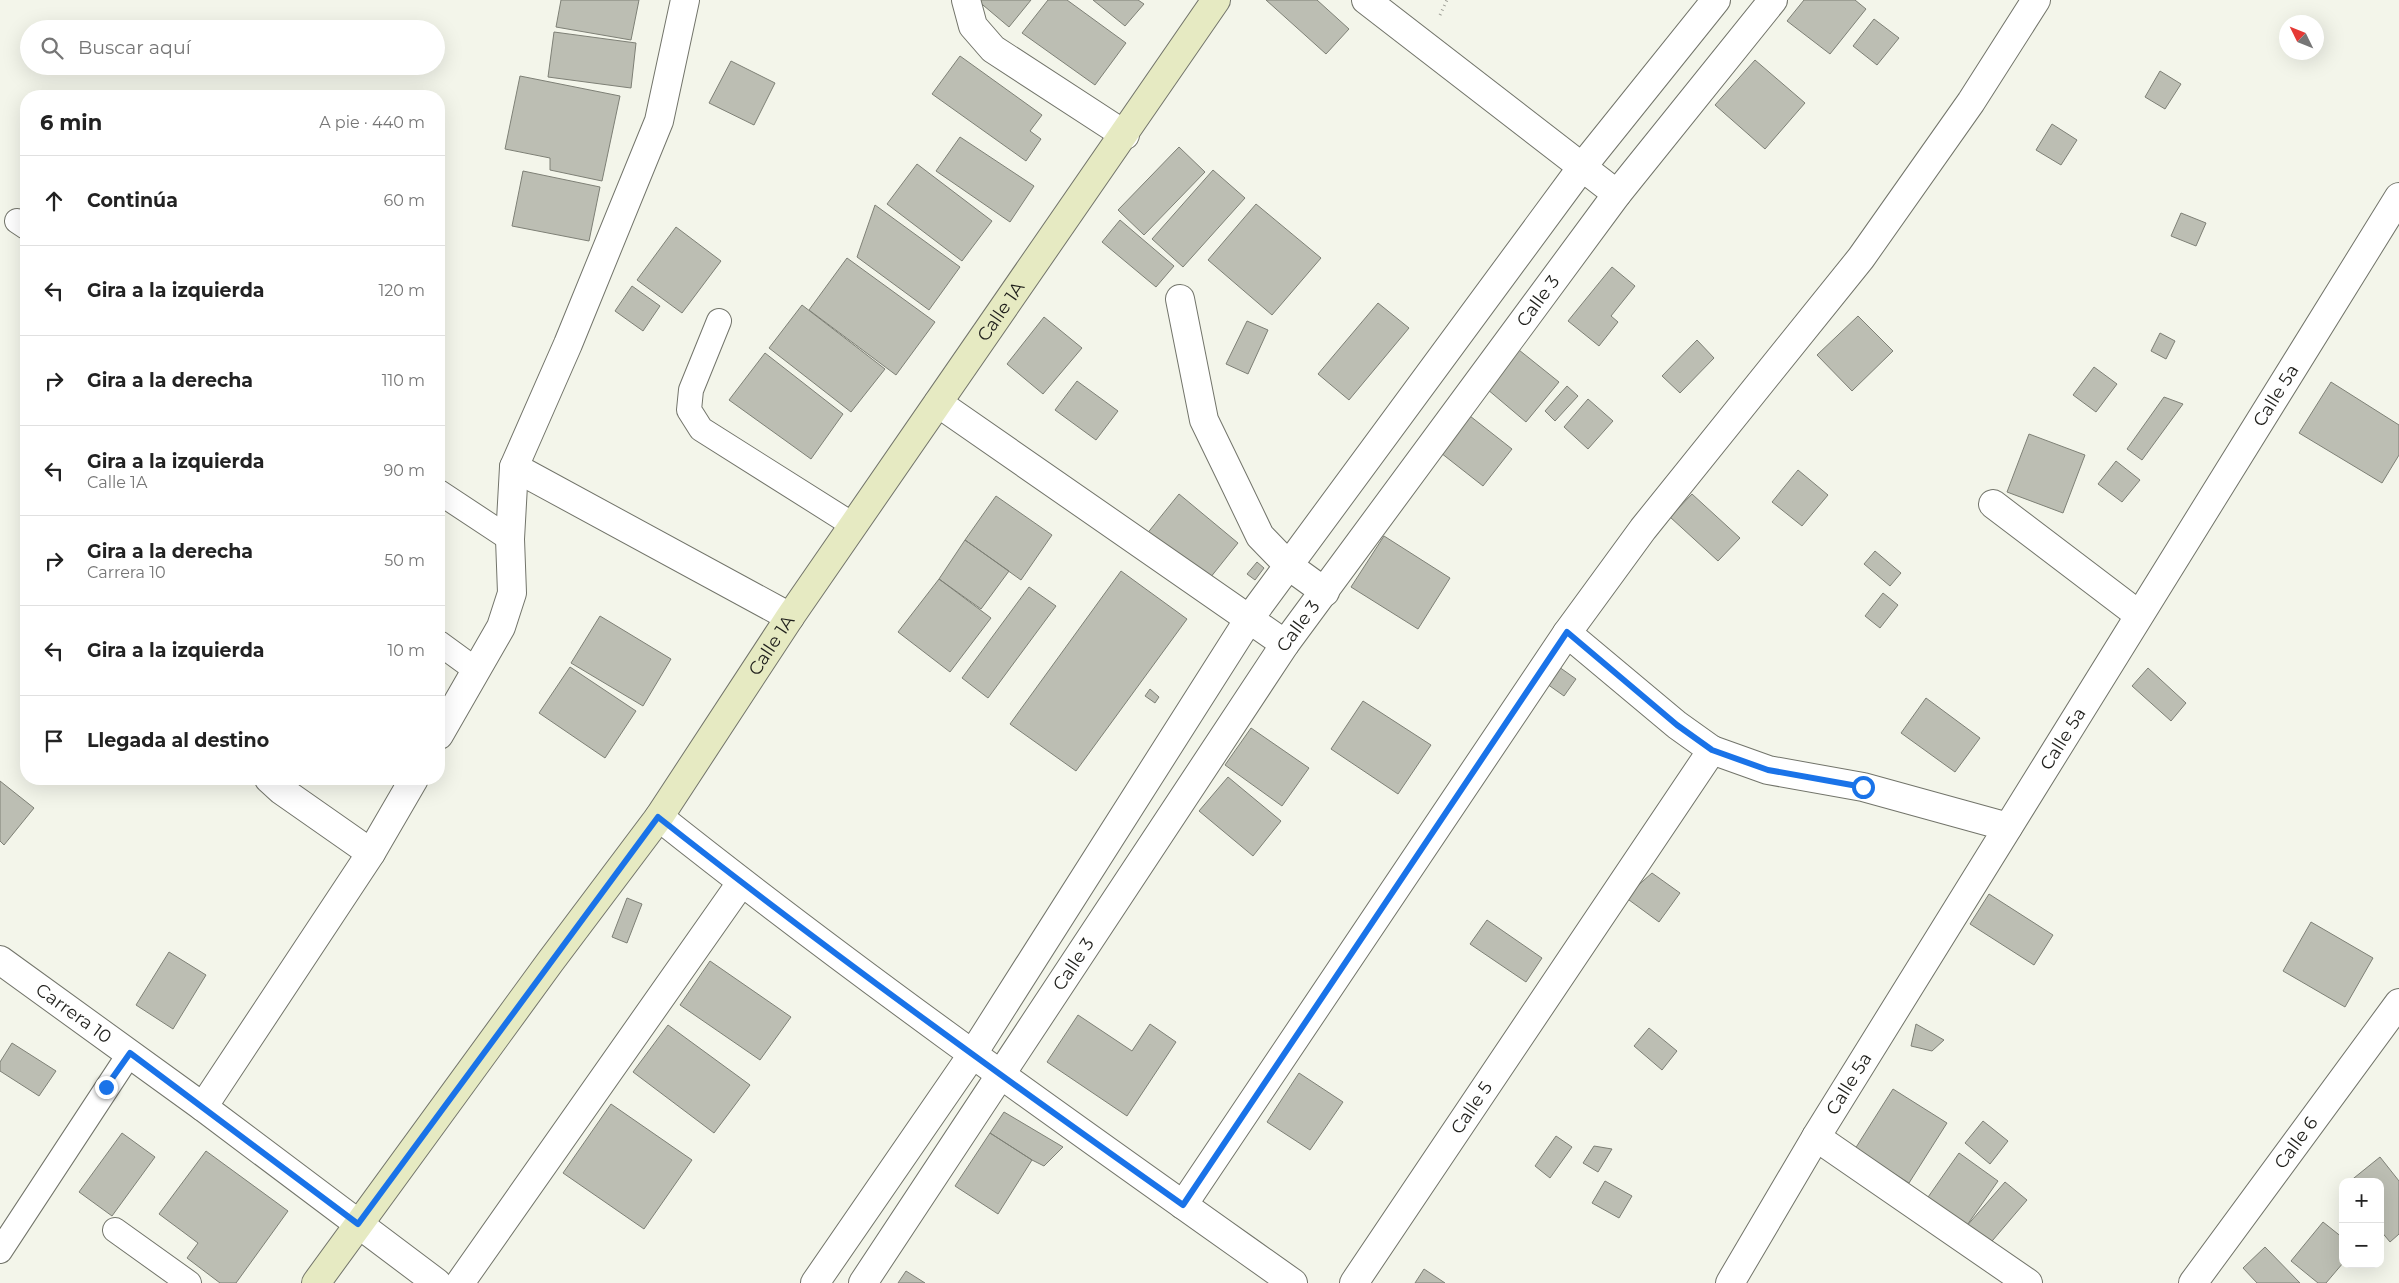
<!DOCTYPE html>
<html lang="es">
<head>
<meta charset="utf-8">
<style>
  body { margin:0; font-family:Montserrat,sans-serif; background:#f2f2f2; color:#222 }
  .controls { position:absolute; right:15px; bottom:15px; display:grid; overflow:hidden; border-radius:10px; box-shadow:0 5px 20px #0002 }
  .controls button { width:45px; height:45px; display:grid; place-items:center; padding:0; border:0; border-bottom:1px solid #e0e0e0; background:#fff; color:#222; font:25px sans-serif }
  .compass { position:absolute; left:2279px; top:15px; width:45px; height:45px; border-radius:50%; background:#fff; box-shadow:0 5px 20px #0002; rotate:313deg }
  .stop { position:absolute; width:15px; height:15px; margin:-11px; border:4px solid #1a73e8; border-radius:50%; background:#fff }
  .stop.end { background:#1a73e8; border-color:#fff; box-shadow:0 1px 5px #0008 }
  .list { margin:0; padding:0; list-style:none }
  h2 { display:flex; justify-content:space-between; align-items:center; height:65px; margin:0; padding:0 20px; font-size:21px }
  h2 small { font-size:16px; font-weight:400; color:#767676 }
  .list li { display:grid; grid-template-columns:32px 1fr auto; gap:15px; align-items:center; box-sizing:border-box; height:90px; padding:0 20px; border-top:1px solid #e0e0e0 }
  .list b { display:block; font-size:19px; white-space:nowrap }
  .list p { margin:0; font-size:16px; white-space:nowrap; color:#767676 }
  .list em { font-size:16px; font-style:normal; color:#767676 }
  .icon { flex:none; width:28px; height:28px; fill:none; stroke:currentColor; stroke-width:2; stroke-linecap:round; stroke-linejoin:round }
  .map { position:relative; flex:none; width:2399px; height:1283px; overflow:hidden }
  .search { position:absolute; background:#fff; box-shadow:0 5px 20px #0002; left:20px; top:20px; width:425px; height:55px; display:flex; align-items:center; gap:12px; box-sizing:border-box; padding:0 18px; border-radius:28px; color:#767676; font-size:19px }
  .panel { position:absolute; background:#fff; box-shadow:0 5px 20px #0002; left:20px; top:90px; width:425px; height:695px; border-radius:20px }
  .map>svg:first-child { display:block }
  .building { fill:#bcbeb3; stroke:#7e8076 }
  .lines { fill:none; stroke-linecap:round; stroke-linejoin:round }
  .lane-casing { stroke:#72746a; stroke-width:26 }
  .street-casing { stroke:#72746a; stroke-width:30 }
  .secondary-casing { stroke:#72746a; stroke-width:30 }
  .path { stroke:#989991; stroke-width:3; stroke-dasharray:1 4; stroke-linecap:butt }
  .lane { stroke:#fff; stroke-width:24 }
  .street { stroke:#fff; stroke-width:28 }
  .secondary { stroke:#e6eac2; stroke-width:28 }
  .route { stroke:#1a73e8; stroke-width:6 }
  .labels { text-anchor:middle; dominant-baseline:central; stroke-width:4.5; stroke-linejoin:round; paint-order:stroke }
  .street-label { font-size:18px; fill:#1f1f1b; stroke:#fff }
</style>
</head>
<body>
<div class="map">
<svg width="2399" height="1283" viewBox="0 0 2399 1283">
  <rect width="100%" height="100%" fill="#f3f5ea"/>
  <path class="building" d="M561,0H639L631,40L556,27Z
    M977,0H1031L1009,27Z
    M1048,0H1067L1126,43L1095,85L1022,33Z
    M1093,0H1138L1144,4L1125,26Z
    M1266,0H1317L1349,29L1326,54Z
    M1804,0H1855L1866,9L1830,54L1787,21Z
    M1874,19L1899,38L1877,65L1853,46Z
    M554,32L636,43L631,88L548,77Z
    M960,56L1042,115L1030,131L1041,139L1026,161L932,94Z
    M1755,60L1805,103L1765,149L1715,105Z
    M731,61L775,83L754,125L709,103Z
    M2160,71L2181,84L2165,109L2145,97Z
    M520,76L620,96L602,181L550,170V158L505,149Z
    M2052,124L2077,140L2061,165L2036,150Z
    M960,137L1034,186L1010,222L936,171Z
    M1179,147L1205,172L1144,235L1118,210Z
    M917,164L992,221L962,261L887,204Z
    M1213,170L1245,198L1183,267L1152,239Z
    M523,171L600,187L589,241L512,226Z
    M1256,204L1321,258L1272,315L1208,260Z
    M875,205L960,267L929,310L857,257Z
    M2181,213L2206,223L2196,246L2171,236Z
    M1120,220L1174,266L1156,287L1102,242Z
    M676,227L721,261L682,313L637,280Z
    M847,258L935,322L896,375L809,310Z
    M1612,267L1635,286L1611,316L1618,322L1599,346L1568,321Z
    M632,286L660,306L643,331L615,311Z
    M1378,303L1409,328L1349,400L1318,374Z
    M802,305L885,369L851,412L769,348Z
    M1858,316L1893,351L1852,391L1817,355Z
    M1044,317L1082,348L1043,394L1007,364Z
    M1247,321L1268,330L1248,374L1226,364Z
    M2160,333L2175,341L2166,359L2151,351Z
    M1697,340L1714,358L1680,393L1662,376Z
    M1519,350L1559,382L1526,422L1487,389Z
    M765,353L843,414L811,459L729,400Z
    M2094,367L2117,384L2096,412L2073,395Z
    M1077,381L1118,411L1096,440L1055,410Z
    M2331,382L2399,425V455L2382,483L2299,433Z
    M1567,386L1578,396L1555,421L1545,411Z
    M2164,397L2183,404L2142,460L2127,449Z
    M1588,399L1613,421L1588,449L1564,427Z
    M1470,416L1512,449L1483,486L1441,453Z
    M2029,434L2085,455L2063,513L2007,492Z
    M2116,461L2140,480L2122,502L2098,484Z
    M1798,470L1828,495L1802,526L1772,502Z
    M1179,494L1238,543L1206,583L1146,535Z
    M1692,494L1740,538L1718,561L1670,517Z
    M996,496L1052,535L1021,580L965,540Z
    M1384,536L1450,578L1418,629L1351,587Z
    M965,540L1009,571L981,609L939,579Z
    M1875,551L1901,573L1890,586L1864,564Z
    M1257,562L1264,568L1255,580L1247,574Z
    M1121,571L1187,619L1076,771L1010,724Z
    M939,579L991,618L950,672L898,632Z
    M1029,587L1056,606L988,698L962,678Z
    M1883,593L1898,605L1880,628L1865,616Z
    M600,616L671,659L643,706L571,663Z
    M1552,662L1576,679L1564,696L1540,679Z
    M570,667L636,711L605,758L539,713Z
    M2148,668L2186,703L2171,721L2132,686Z
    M1150,689L1159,697L1155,703L1145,696Z
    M1926,698L1980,738L1955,772L1901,733Z
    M1363,701L1431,745L1398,794L1331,749Z
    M1251,728L1309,768L1282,806L1225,765Z
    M1228,777L1281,821L1253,856L1199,811Z
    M0,781L34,808L4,845L0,841Z
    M1652,873L1680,893L1659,922L1625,897Z
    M1989,894L2053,935L2034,965L1970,924Z
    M627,898L642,904L627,943L612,937Z
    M1487,920L1542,958L1526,982L1470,944Z
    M2311,922L2373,958L2345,1007L2283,971Z
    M169,952L206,975L173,1029L136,1005Z
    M710,961L791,1017L760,1060L680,1005Z
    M1078,1015L1132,1051L1150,1024L1176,1042L1127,1116L1047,1062Z
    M1916,1024L1944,1040L1932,1051L1911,1046Z
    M668,1025L750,1085L714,1133L633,1072Z
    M1649,1028L1677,1051L1662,1070L1634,1046Z
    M12,1043L56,1071L39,1096L0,1071V1062Z
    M1299,1073L1343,1102L1310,1150L1267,1122Z
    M1893,1089L1947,1123L1909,1183L1855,1149Z
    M611,1104L692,1160L644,1229L563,1173Z
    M1004,1112L1063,1147L1044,1166L1032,1160L990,1133Z
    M1983,1121L2008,1141L1990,1164L1965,1143Z
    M122,1133L155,1157L112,1216L79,1192Z
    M990,1133L1032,1160L998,1214L955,1186Z
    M1556,1136L1572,1147L1550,1178L1535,1166Z
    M1594,1146L1612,1149L1598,1172L1583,1163Z
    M206,1151L288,1211L236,1283H220L187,1258L198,1243L159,1214Z
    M1959,1153L1998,1181L1965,1228L1926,1200Z
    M2380,1157L2399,1181V1234L2390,1242L2380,1230V1182H2349Z
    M1605,1181L1632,1196L1619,1218L1592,1203Z
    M2005,1182L2027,1200L1987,1247L1965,1228Z
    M2323,1222L2343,1238V1263L2326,1283H2318L2291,1261Z
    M2265,1247L2300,1283H2257L2243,1268Z
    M1424,1269L1445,1283H1415Z
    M906,1271L925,1283H898Z"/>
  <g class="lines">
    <g class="lane-casing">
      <path id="lane" d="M17,221L26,227
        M719,321L691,390L689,410L701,429L853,525
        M439,492L510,539
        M439,643L476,670
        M115,1230L189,1283
        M0,1251L130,1053"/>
    </g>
    <g class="street-casing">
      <g id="street">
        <path d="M966,0L973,26L993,49L1125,135"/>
        <path d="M1366,0L1617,194"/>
        <path d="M1180,299L1204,420L1236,486L1260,536L1289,566L1325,592"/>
        <path d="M938,403L1285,644"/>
        <path d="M514,467L790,617"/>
        <path d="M1993,504L2139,615"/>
        <path d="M439,735L501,627L512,593L510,539L514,467L568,344L659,121L685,0"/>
        <path d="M1712,750L1768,770L1863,787L2008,827"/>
        <path d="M269,779L281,790L371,853"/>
        <path d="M659,817C864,980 1079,1131 1293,1283"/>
        <path id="s1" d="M0,960L203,1107L437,1283"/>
        <path d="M203,1107L371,853L414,779"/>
        <path d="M1816,1137L2028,1283"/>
        <path d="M1183,1205L1567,633L1643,529L1861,258L1971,102L2036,0"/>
        <path d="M460,1283L741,883"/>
        <path d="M815,1283L972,1055L1249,619L1582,167L1716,0"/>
        <path id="s2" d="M863,1283L1285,644L1617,194L1773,0"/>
        <path id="s3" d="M1354,1283L1712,750L1677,725L1567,633"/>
        <path id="s4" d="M1730,1283L1816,1137L2399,197"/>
        <path id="s5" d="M2193,1283L2399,1003"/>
      </g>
    </g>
    <g class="secondary-casing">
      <g id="secondary">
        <path id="s6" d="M316,1283L550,962L659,817L790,617L1216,0"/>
      </g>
    </g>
    <path class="path" d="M1440,15L1447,0"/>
    <use href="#lane" class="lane"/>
    <use href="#street" class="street"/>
    <use href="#secondary" class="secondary"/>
  </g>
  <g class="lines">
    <path class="route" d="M106,1087L130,1053L358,1224L658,817C829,952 1005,1079 1183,1205L1567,632L1677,725L1712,750L1768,770L1863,787"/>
  </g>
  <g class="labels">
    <g class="street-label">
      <text stroke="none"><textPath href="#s2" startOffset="1192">Calle 3</textPath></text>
      <text stroke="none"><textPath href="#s6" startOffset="1189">Calle 1A</textPath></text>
      <text stroke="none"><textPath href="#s4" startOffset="1042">Calle 5a</textPath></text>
      <text stroke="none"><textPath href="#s2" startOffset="788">Calle 3</textPath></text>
      <text stroke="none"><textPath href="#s6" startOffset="784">Calle 1A</textPath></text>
      <text stroke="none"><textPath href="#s4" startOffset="638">Calle 5a</textPath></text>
      <text stroke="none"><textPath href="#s2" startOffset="382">Calle 3</textPath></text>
      <text stroke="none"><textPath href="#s1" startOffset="91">Carrera 10</textPath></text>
      <text stroke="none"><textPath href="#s4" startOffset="232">Calle 5a</textPath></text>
      <text stroke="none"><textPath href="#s3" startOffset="211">Calle 5</textPath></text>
      <text stroke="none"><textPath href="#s5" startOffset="174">Calle 6</textPath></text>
    </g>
  </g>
</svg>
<div class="controls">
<button>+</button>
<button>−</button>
</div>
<svg class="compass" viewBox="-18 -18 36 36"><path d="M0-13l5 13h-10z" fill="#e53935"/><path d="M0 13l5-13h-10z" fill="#767676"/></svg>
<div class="stop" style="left:1863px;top:787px"></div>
<div class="stop end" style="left:106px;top:1087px"></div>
<div class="search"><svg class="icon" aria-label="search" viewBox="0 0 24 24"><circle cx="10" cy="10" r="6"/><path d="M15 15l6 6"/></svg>Buscar aquí</div>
<section class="panel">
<h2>6 min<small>A pie · 440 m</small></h2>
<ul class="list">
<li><svg class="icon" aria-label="ahead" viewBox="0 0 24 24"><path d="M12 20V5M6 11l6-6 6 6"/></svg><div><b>Continúa</b></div><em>60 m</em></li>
<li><svg class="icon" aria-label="left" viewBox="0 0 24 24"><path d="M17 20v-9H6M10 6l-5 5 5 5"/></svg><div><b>Gira a la izquierda</b></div><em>120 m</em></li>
<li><svg class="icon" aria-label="right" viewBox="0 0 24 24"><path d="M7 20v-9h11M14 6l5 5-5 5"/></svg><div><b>Gira a la derecha</b></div><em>110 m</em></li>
<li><svg class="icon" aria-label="left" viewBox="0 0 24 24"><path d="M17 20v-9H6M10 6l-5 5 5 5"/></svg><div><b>Gira a la izquierda</b><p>Calle 1A</p></div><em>90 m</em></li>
<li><svg class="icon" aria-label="right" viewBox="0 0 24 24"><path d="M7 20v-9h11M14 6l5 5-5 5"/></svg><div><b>Gira a la derecha</b><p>Carrera 10</p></div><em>50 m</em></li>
<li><svg class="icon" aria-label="left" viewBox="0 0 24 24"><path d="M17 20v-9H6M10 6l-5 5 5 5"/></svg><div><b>Gira a la izquierda</b></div><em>10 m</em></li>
<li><svg class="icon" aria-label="arrive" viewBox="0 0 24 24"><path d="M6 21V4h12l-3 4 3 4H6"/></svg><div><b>Llegada al destino</b></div></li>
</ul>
</section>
</div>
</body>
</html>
